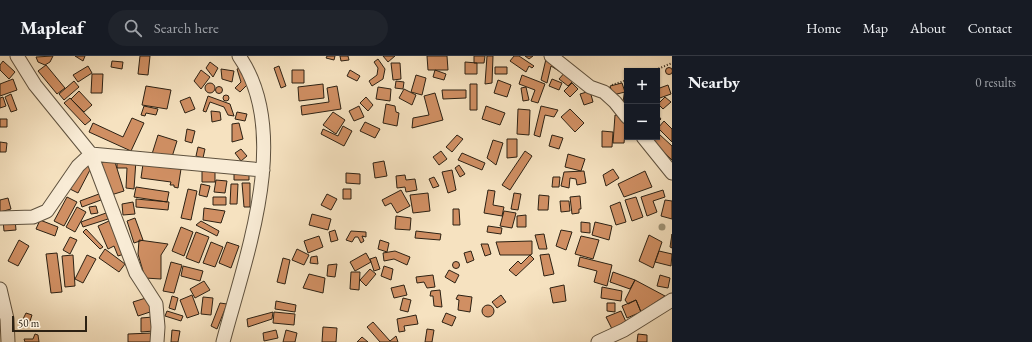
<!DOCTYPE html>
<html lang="en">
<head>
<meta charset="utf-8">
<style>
  body { margin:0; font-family:"EB Garamond",serif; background:#20242c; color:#f1f3f6 }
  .controls { position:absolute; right:12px; top:12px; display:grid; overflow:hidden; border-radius:0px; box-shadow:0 1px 3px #0004 }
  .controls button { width:36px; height:36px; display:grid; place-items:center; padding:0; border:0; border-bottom:1px solid #363941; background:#171b24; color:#f1f3f6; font:20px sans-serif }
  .scale { position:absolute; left:12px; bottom:10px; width:75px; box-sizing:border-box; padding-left:4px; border:2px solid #2c2113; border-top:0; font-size:11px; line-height:14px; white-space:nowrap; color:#2c2113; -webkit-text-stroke:3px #f9ecd6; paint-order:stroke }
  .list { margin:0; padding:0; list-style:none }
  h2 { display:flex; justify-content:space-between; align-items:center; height:52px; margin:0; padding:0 16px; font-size:17px }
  h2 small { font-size:13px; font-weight:400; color:#9ea1a6 }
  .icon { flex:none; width:22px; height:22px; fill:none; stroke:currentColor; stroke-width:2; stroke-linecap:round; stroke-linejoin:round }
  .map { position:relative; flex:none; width:672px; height:286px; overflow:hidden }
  header { display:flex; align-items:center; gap:24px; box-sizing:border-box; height:56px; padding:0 20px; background:#171b24; border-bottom:1px solid #363941 }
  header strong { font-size:19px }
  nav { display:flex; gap:22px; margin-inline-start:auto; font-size:14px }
  .search { width:280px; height:36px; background:#20242c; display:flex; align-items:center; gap:10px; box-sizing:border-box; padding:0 14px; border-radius:22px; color:#9ea1a6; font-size:15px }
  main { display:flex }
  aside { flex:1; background:#171b24 }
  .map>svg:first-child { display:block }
  .building { fill:#d08f63; stroke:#2c2113 }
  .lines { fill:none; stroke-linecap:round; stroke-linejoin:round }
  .minor-casing { stroke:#5e513e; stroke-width:15 }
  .path { stroke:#2c2113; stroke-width:2; stroke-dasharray:1 2; stroke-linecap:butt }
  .minor { stroke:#f9ecd6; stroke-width:13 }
  .tree { fill:#9f9376 }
</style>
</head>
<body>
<header>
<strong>Mapleaf</strong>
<div class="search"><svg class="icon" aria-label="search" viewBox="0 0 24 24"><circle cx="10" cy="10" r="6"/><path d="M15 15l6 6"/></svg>Search here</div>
<nav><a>Home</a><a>Map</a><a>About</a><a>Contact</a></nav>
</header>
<main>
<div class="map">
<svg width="672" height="286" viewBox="0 0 672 286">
  <rect width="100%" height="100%" fill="#f6e2c0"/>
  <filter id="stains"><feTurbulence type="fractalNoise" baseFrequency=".005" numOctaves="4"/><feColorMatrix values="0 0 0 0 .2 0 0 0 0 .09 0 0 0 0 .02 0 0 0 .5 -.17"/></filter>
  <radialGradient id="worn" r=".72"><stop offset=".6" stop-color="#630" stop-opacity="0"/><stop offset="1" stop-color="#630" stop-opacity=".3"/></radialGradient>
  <path class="building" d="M53,0L50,6L45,9L38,6L36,1Z
    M75,0H85L83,5Z
    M140,0H150L148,19L138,18Z
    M327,0H335L334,4L326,2Z
    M340,0H348L349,4L341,5Z
    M383,0H395L388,6Z
    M427,0H447L448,14H428Z
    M474,0H485L484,7H474Z
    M487,0H493L492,27L485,28Z
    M514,0H519L534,10L532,12L529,10L526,16L510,5Z
    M525,0H533L529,3Z
    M378,3L385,13L383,23L372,30L369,25L377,19L378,12L374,6Z
    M546,3L559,15L551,10L547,27L541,24Z
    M3,5L15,16L9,23L0,14V9Z
    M112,5L123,6L122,13L111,11Z
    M210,6L218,12L213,21L206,12Z
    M465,6L477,7V18H465Z
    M391,7H400L401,23L393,24Z
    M46,9L65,32L57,38L38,15Z
    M88,10L92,17L78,26L73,19Z
    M279,10L286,30L281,32L274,12Z
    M244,11L249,27L240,36L235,32L241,26L237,13Z
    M495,11H507V18H495Z
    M665.5 15a3.5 3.5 0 1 1 7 0a3.5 3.5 0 1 1-7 0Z
    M221,13L234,15L232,26L222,23Z
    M201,14L210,21L201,33L194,25Z
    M292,14H304V27H292Z
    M350,14L360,20L357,25L347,20Z
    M435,14L446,18L444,24L433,21Z
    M566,15L575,23L568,30L559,23Z
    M92,18H103L102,37H91Z
    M416,19L426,22L422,39L411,36Z
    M522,19L545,28L538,47L531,45L535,34L519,28Z
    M13,23L17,34L0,40V28Z
    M552,23L562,27L559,34L549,30Z
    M498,24L511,29L507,41L494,37Z
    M74,25L79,31L64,44L59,38Z
    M396,25L404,26L403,33L395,32Z
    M626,26H627V47L623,46Z
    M572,27L578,33L570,41L564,35Z
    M622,27L625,36L613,39L610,30Z
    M205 32a5 5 0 1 1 10 0a5 5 0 1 1-10 0Z
    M323,28L324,42L299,45L298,31Z
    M470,28H477V54H470Z
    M668,29L671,38L657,43V33Z
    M146,30L171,34L167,53L142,49Z
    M337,30L341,53L302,59L301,50L329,46L327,32Z
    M215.5 34a3.5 3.5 0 1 1 7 0a3.5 3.5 0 1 1-7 0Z
    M378,31L391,33L390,45L376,43Z
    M526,31L529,44L523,45L521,32Z
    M404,33L416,39L412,49L399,42Z
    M442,34H466V42L443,43Z
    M79,35L92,49L84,56L71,43Z
    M590,35L593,46L584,49L580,38Z
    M435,37L443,64L412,72L413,62L429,59L424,40Z
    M11,38L17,54L11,56L5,41Z
    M223 42a3 3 0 1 1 6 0a3 3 0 1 1-6 0Z
    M208,40L230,48L234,60L228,59L224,51L210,46L206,56L203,55Z
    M3,41L6,50L0,52V42Z
    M190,41L195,53L185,57L180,45Z
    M366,41L373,49L368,55L360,47Z
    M665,41L671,46L663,53L658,48Z
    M70,42L91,64L85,69L64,47Z
    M386,48L395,50L396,56L399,57L397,70L383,67Z
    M144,50L158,53L156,59L146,57L145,60L141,59Z
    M359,50L364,61L354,65L349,55Z
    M486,50L505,57L500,69L482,63Z
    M541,50L558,54L554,61L545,59L540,81L534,79Z
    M518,53L530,54L529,79L517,78Z
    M570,53L584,67L575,76L561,61Z
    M211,55L220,56L221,64L212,66Z
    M237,56L247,58L245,65L235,63Z
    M333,56L345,64L336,78L323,69Z
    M657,58L661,63L657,67Z
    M615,59L622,60L626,68L624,87H613Z
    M132,62L144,67L131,95L89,76L93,67L123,81Z
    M0,63H7V71H0Z
    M664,65L672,73V86L658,72Z
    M365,66L380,73L375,82L360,75Z
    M239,67L243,83L232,86V68Z
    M343,70L352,75L344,90L321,78L323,73L338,80Z
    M187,73L195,75L192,87L185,85Z
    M602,75L613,76L612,91H602Z
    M659,78L672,90V104L652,85Z
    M158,79L177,85L171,104L152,98Z
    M457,79L463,83L452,96L446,91Z
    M552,79L563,82L559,93L549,90Z
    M507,83H517V101L507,102Z
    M493,84L503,87L496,109L487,102Z
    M0,86L7,87L6,96H0Z
    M198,91L205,93L203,102L196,100Z
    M241,93L247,100L241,105L235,97Z
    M441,95L447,103L439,109L433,101Z
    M525,95L532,100L510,134L502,129Z
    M462,97L485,107L482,114L458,104Z
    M568,98L585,103L581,115L565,111Z
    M114,103L124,135L111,139L100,107Z
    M117,104H136L134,133L126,132L127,112H117Z
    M384,105L387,120L375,122L373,107Z
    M83,108L91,112L78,137L70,133Z
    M143,108L181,113L178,132L174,131V129H170L171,126L141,122Z
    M459,109L465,118L460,121L455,112Z
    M613,113L619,122L606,130L603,119Z
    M452,114L456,134L448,137L442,116Z
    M202,115L215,116V126H202Z
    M584,115L586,127L577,129L576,123L570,122L569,132L561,130L564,116Z
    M645,115L652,131L624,141L618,128Z
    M346,117L360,118V128L346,127Z
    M234,118H249V124H234Z
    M405,119L406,124L415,123L417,134L406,136L405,131L397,132L396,120Z
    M434,121L439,130L433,132L429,123Z
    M553,121H560L559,131H552Z
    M216,124L227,125L225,137L214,136Z
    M242,127H250V151H244Z
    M201,128L210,130L207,141L199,139Z
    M231,128H238L237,148H230Z
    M136,131L169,136L167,146L134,141Z
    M188,133L197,135L191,164L181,162Z
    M343,133H351V143H343Z
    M401,134L410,150L397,157L391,147L385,150L382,144Z
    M488,134L495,135L493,149L504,151L502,160L484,157Z
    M663,134L665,141L653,145L657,156L647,160L641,141Z
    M428,137L430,155L413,157L410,139Z
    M514,137L521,138L518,154L511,153Z
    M99,138L101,144L82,151L80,145Z
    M327,138L337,143L331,154L321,149Z
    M539,139L549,140L548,154H538Z
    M580,140L581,153H579V157L572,158L570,141Z
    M67,141L77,146L64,170L54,165Z
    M213,141H226V149H213Z
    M636,141L643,161L632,165L625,144Z
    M8,142L11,153L0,156V144Z
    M136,143L169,146L168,154L136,151Z
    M665,144L672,145V163L661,160Z
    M560,145H569L570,155L561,156Z
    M133,146L135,158L123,159L122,148Z
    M620,146L626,166L616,169L610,150Z
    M96,150L98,157L91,158L89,151Z
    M77,151L86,156L75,176L66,171Z
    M204,152L225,155L221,167L203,164Z
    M453,153H459L460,169H453Z
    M504,155L516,157L512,172L500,170Z
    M106,157L108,163L83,171L81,166Z
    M312,158L331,163L328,174L309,169Z
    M526,159V171H517V160Z
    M396,160L411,162L410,174L395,173Z
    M135,162L143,184L134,187L127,165Z
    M15,163L16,174L4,175L3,164Z
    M40,164L58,171L55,180L36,173Z
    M109,165L124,198L118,200L114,190L108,193L98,170Z
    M201,165L219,175L217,180L196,169Z
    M581,166L590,167V177L581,176Z
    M595,166L612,170L609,184L592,179Z
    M488,170L502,172L501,178L487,176Z
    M181,171L193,176L184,200L172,195Z
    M86,173L103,191L100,193L83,176Z
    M335,174L338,184L331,186L329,176Z
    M561,174L572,176L566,194L556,190Z
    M351,175L366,176V181L362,180L364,185L361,187L358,181H355L352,186L346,184Z
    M416,175L441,178L440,184L415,182Z
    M196,176L209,181L199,207L186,202Z
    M544,178L547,193H539L535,179Z
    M672,178V192L670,191Z
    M649,179L662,186L653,212L639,205Z
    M319,180L323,191L308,197L304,185Z
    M581,180L599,184L593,203L575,198Z
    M70,181L77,184L70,198L63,194Z
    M19,184L29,190L18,210L8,205Z
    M139,184L168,188L161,199V223L145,222L138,198Z
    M380,184L389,187L387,196L378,193Z
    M532,185V198L530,199H500L496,186Z
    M211,186L223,191L215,211L203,207Z
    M227,186L239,190L231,212L219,207Z
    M481,188H488L491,198L485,200Z
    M105,193L125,208L119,216L99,202Z
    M297,193L309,199L304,209L292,204Z
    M395,195L410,201L407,209L394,203L384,205L383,197Z
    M471,195L474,204L467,207L464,197Z
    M659,195L672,198L671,210L655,206Z
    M57,197L62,236L51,237L46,198Z
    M366,197L371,206L355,215L350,206Z
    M549,198L554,218L544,220L540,199Z
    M73,199L75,230L65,231L62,200Z
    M87,199L96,203L83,227L75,223Z
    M530,199L534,203L516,220L509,214L518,205L521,208Z
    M317,200L318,208L310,207L311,201Z
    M376,201L380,213L374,215L370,203Z
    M580,201L612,209L607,230L594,226L597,215L578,210Z
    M283,202L290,204L285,228L277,226Z
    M452.5 209a3.5 3.5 0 1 1 7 0a3.5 3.5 0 1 1-7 0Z
    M171,206L182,209L174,237L163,235Z
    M337,208L335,221L327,220L328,209Z
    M183,210L203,215L200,225L181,220Z
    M384,210L393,213L391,224L381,220Z
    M370,213L376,218L366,230L360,224Z
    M449,214L459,219L455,227L445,221Z
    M351,216H360L359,234L350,233Z
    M613,216L635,224L630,233L610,226Z
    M309,218L325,222L323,237L303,232Z
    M433,219L435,231L427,232L424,226L417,227L416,221Z
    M660,219L670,222L668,232L657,230Z
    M635,224L665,240L641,256L636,244L628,248L625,244Z
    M204,225L210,234L195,242L190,233Z
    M404,229L407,239L394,242L391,232Z
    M564,229L566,245L553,247L550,232Z
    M602,231L622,235L621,245L601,242Z
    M440,234L442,251L434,250L433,240H430L431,235Z
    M192,239L199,258L187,262L180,244Z
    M458,239L472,241L470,256L458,254L459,244L456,243Z
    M501,239L506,246L497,252L492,246Z
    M172,240L178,242L175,254L169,252Z
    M149,241L153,255L138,260L133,246Z
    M203,241L213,242L211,259L201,258Z
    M403,242L411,244L408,256L400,254Z
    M636,244L641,256L627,262L622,250Z
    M276,245L296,249L295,256L275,253Z
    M220,247L227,248L217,273L211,270Z
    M607,247H615V256L607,255Z
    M482 255a6 6 0 1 1 12 0a6 6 0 1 1-12 0Z
    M167,255L183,260L181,265L165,260Z
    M621,255L627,268L613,275L606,261Z
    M273,256L272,263L248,271L247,263Z
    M274,256L295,258L294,269L273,267Z
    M26,257L32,259L29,268L22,265Z
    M446,257L456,261L452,270L442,266Z
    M416,259L418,268L404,270L405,275L399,276L397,263Z
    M153,261L154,275L141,276V262Z
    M373,266L390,285L396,280L398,286H380L367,271Z
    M323,271L337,272L336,286H322Z
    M427,273L434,274L432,286H425Z
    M172,274L180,275L178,286H171Z
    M276,274L278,282L264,285L263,277Z
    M286,274L297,277L295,286H283Z
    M152,277L153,286H128V278Z
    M35,278L38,279L39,286H25L24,283H33Z
    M638,278L647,279V286H637Z
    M362,281L368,286H357Z"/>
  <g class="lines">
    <g class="minor-casing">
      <path id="minor" d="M17,0L35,29L91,98L136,217L156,248L158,271L157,286
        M551,0L590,31L604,36L615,46L627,61
        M643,81L672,117
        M0,162L33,161L47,155L78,110L91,98L263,114
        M0,233L7,263L8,286
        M223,286C245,202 293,78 239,0
        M598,286L624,274L672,244"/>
    </g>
    <path class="path" d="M653,15L672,7
      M612,29L627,24"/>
    <use href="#minor" class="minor"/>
  </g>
  <circle class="tree" cx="662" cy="171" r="3.5"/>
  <rect width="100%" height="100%" filter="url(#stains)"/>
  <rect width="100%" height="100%" fill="url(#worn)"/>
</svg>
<div class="controls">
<button>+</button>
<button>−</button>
</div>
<div class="scale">50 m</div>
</div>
<aside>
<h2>Nearby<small>0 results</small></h2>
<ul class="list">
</ul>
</aside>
</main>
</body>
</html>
